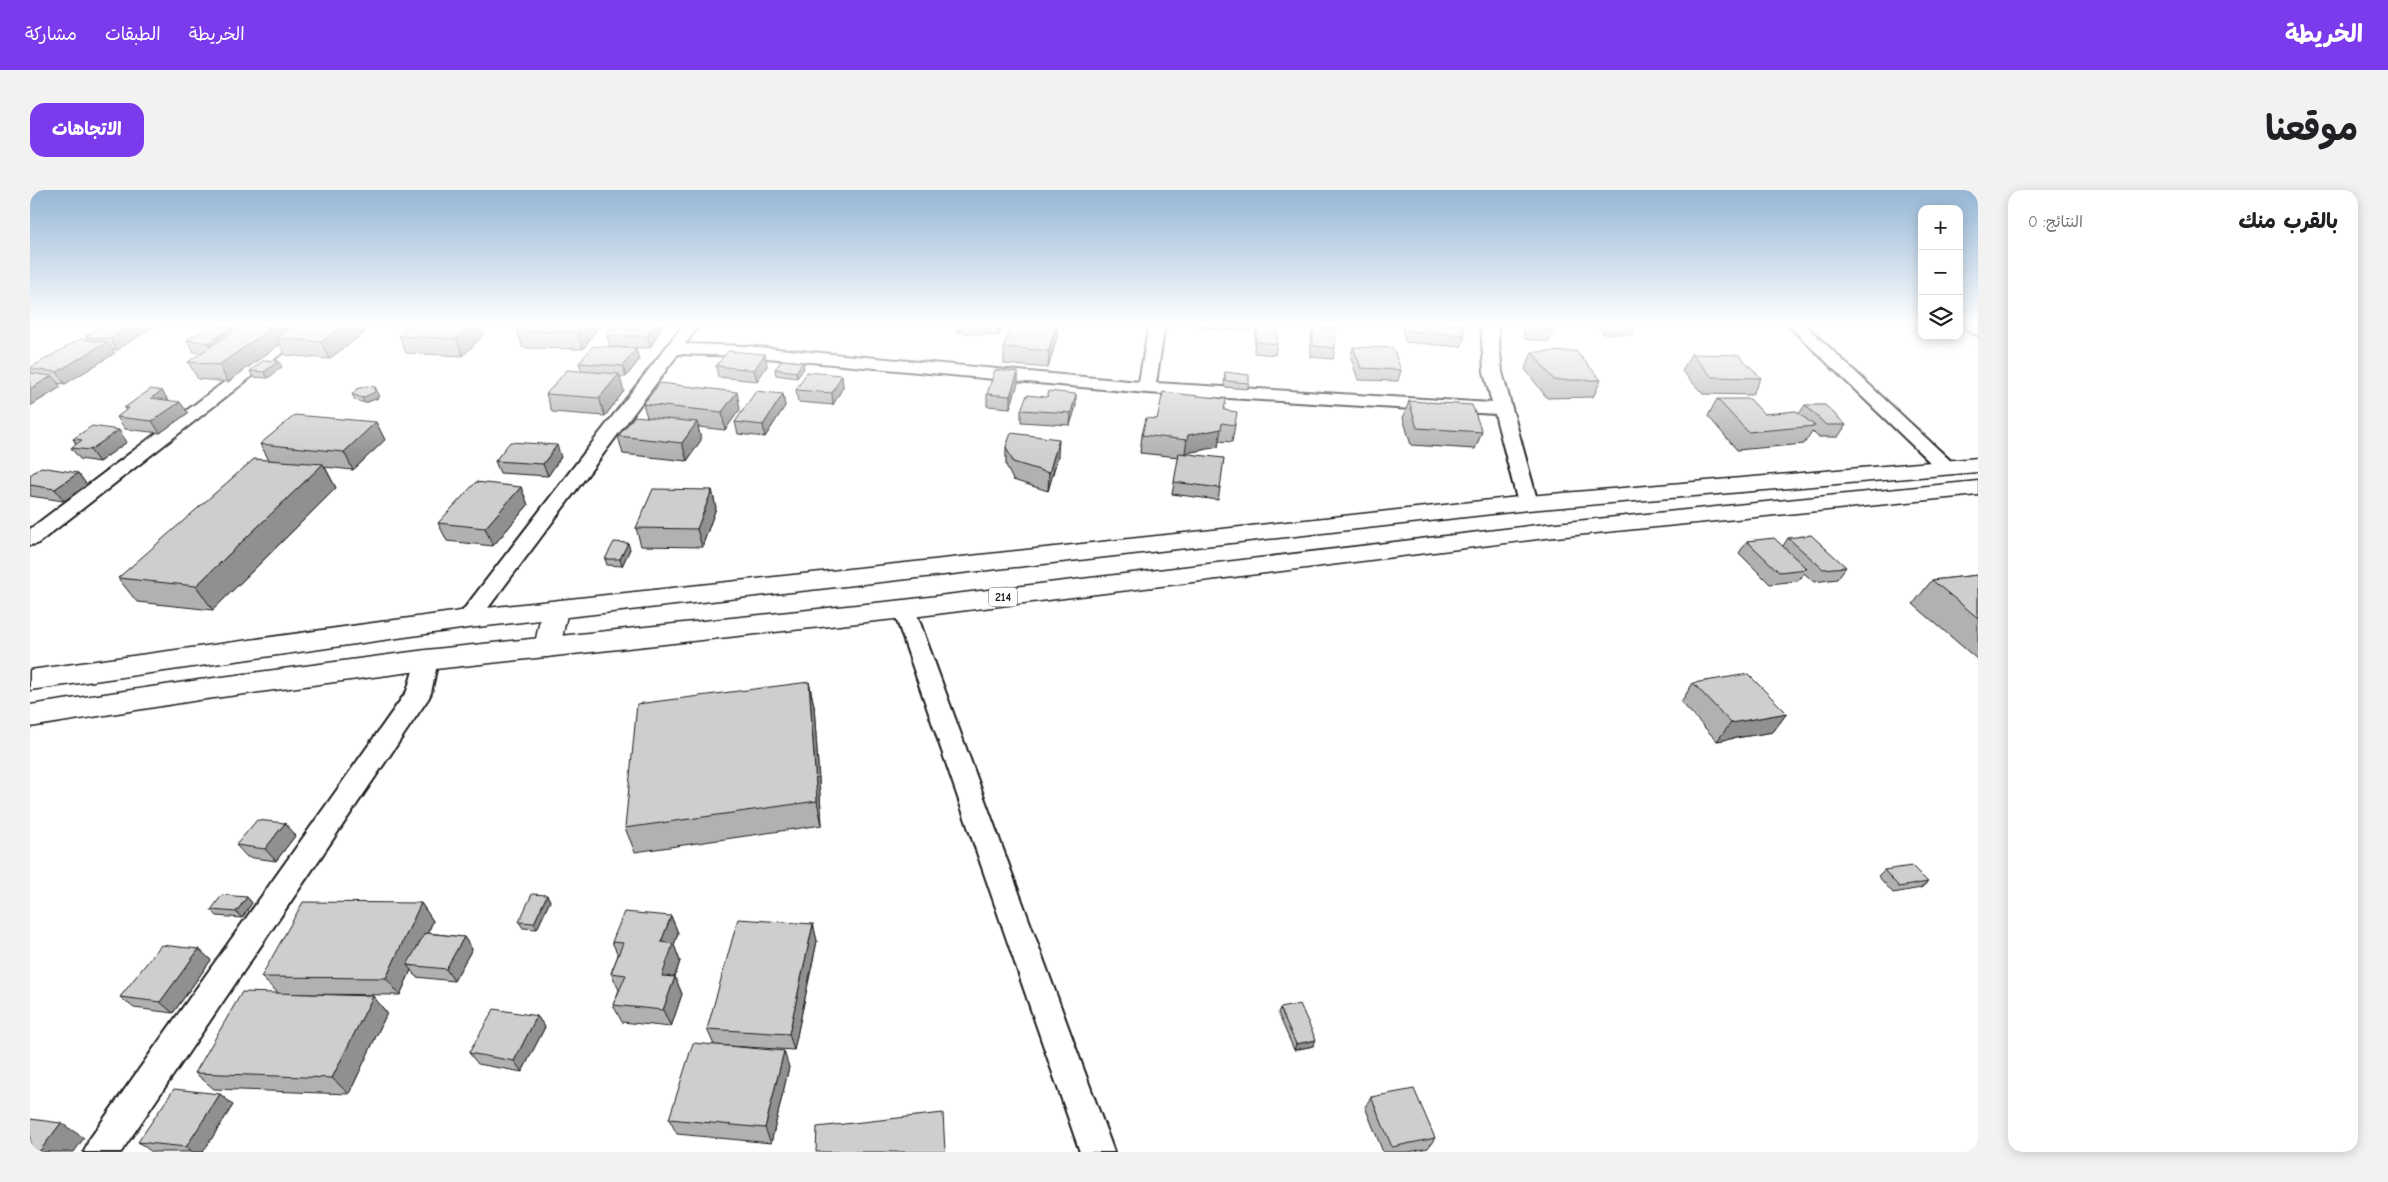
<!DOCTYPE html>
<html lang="ar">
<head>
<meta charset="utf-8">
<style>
  body { margin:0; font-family:"Comic Neue","Playpen Sans Arabic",sans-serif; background:#f2f2f2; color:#202124; direction:rtl }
  .controls { position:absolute; right:15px; top:15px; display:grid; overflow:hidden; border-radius:10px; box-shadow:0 2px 12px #0003 }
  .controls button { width:45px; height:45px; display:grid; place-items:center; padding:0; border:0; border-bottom:1px solid #e0e0e0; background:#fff; color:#202124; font:25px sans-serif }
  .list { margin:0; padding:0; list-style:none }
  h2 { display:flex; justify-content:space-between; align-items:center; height:65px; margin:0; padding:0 20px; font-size:21px }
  h2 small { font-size:16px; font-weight:400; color:#757577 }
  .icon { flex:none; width:28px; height:28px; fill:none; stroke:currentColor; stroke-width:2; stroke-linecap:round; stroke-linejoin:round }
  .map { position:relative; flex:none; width:1948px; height:962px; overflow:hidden; direction:ltr; border-radius:15px }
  header { display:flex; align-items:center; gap:30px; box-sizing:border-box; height:70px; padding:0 25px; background:#7c3aed; color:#fff }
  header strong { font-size:24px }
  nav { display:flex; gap:28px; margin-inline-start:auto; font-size:18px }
  .intro { display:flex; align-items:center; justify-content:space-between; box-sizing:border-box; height:120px; padding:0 30px }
  h1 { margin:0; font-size:35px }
  .button { padding:12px 22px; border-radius:15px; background:#7c3aed; color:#fff; font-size:18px; font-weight:700 }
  main { display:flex; gap:30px; padding:0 30px }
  aside { flex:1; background:#fff; border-radius:15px; box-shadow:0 2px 12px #0003 }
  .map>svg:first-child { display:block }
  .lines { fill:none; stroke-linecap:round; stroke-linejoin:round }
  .street-casing { stroke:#1c1c1c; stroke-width:4 }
  .secondary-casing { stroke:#1c1c1c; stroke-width:3 }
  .highway-casing { stroke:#1c1c1c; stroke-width:3 }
  .street { fill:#fff; fill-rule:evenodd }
  .secondary { fill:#fff; fill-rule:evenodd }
  .highway { fill:#fff; fill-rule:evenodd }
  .wall { fill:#b1b1b1; stroke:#1c1c1c }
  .shaded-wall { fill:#909090; stroke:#1c1c1c }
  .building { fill:#cecece; stroke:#1c1c1c }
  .labels { text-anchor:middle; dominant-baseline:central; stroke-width:5; stroke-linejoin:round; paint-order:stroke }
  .shield { fill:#fff; stroke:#606060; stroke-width:1 }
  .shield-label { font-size:12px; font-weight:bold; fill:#1c1c1c }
</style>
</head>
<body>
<header>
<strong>الخريطة</strong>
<nav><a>الخريطة</a><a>الطبقات</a><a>مشاركة</a></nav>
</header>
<div class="intro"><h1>موقعنا</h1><a class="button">الاتجاهات</a></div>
<main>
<aside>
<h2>بالقرب منك<small>النتائج: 0</small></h2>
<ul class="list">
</ul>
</aside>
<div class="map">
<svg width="1948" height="962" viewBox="0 0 1948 962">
  <rect width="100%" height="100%" fill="#fff"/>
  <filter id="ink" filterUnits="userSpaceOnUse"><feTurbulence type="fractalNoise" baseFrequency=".02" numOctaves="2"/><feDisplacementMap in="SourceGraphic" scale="10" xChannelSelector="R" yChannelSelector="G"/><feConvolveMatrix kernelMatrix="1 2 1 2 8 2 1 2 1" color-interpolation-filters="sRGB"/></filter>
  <g filter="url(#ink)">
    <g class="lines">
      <g class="street-casing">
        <path id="street" d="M271,134H289L7,354L0,355V339Z
          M654,134H670L655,154L714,156L1109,192L1119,134H1135L1126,193L1462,213L1454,182L1451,134H1467L1472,182L1508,313L1505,317L1498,319L1491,317L1488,313L1465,224L1117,203L714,166L648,164L446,434L438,437L430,434L427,429L430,424Z
          M1757,134H1774L1924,274L1927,278L1924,282H1910Z
          M1932,134H1948V145L1942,143Z
          M874,412L882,414L885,419L1084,962H1050L863,419L866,414Z
          M396,462L404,464L408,470L401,503L398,509L91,962H54L59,950L377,501L388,464Z"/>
      </g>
      <g class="secondary-casing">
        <path id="secondary" d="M525,411L534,414L538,420L530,458L527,465L517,467L507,465L504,458L512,420L516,414Z"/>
      </g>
      <g class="highway-casing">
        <path id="highway" d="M1948,268V282L1498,320L438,438L0,500V480L438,420L1498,306Z
          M1948,291V305L1516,348L874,428L396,480L169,510L0,537V515L169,490L396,460L874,410L1516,334Z"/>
      </g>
      <use href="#street" class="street"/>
      <use href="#secondary" class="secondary"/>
      <use href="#highway" class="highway"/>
    </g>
    <path class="wall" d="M76,134H127L87,160L82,159L85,163L35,194L27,193L31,197L0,216V183H2L0,181V178L57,150L55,147Z
      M217,134H332L335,142L299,169L255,165L250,154L198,192L168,189L158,172L172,163L164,162L157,150L202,137L204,140Z
      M493,134H567L568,137L553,159L493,158L487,141Z
      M584,134H632V137L620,158L580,157L577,146Z
      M927,134H973L968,146L927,142Z
      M982,134H1027V147L1018,178L974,174V157Z
      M1171,134H1221L1220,141L1171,137Z
      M1227,134L1247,154L1245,165L1224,163L1225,144Z
      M1374,134H1432L1435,145L1431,157L1375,152L1372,138Z
      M1493,134H1522L1523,140L1519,152L1495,149L1492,137Z
      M1568,134H1607L1602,144H1573L1567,135Z
      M1283,136L1305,158L1303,169L1281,167V148Z
      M454,144L433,166L376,163L369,146Z
      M1323,157L1371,180L1368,191L1328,190L1321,168Z
      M606,159L609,170L596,187H589L594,201L575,226L522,222L516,204L552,181L549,173Z
      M1502,162L1571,190L1563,207L1517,208L1495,179Z
      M735,164L737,176L727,191L688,187L686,176Z
      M1661,164L1731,188L1722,205L1673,204L1652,181Z
      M252,177L238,188L223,187L220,181Z
      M774,178L767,188L746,185L745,179Z
      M988,182V193L980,218L957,216V204Z
      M1195,182L1219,193L1217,199L1194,197Z
      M812,185L813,197L803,215L768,212L766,200Z
      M345,197L348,203V208L335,213L325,210L322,204Z
      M132,201L138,210L158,223L130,243L95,239L87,227L96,221L94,218Z
      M753,204L755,216L735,247L708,244L705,232Z
      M1687,209L1734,224H1769L1775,215L1816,235L1808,247H1788L1782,241L1774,254L1707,260L1678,226Z
      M1379,211L1452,242L1445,259L1381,255L1373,228Z
      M613,214L710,219L695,240L668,237L671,250L657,271L593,264L588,246L617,227Z
      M1046,216L1040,235L991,232V220Z
      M1194,220L1205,235L1202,252L1189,251L1188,257L1156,263L1155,264L1190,298L1188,310L1142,304L1149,267L1110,263L1112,245L1127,229Z
      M346,232L355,250L323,280L295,277L306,298L183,420L107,412L88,388L239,270L230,254Z
      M43,249L97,252L69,272L50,269L41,258L46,254Z
      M976,257L1028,266L1018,301L983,290L976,275Z
      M531,267L518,286L470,283L465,271Z
      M48,283L57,295L34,311L0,306V285Z
      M491,297L498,315L463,356L417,351L408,333Z
      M682,300L686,318L672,357L611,356L606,338Z
      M1758,348L1816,377L1807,389L1784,392L1774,383L1768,391L1740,394L1709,363L1717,351L1753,356Z
      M600,359L592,376L577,375L575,369Z
      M1948,385V470L1883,414L1902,390Z
      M779,492L784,516L792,635L605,662L595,638Z
      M1663,493L1757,523L1743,542L1687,551L1651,512Z
      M255,633L265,646L246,671L217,667L206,655Z
      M1854,680L1898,692L1891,698L1863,703L1848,686Z
      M517,705L520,711L507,739L493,738L489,732Z
      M217,707L222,713L212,728L187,726L181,720Z
      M391,713L403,731L398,743L434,747L442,759L424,791L386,787L381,780L370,805L265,804L343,806L357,823L319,904L184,899L165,883L248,803L231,787Z
      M641,726L648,743L644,755L650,771L645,787L652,804L641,837L592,832L583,815L589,800L581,783L588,765L582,752Z
      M783,734L787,751L764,860L684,855L677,839Z
      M181,770L143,823L104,818L90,807Z
      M1250,818L1283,856L1264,860L1248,823Z
      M507,826L515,837L492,882L448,874L439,863Z
      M759,877L741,953L647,944L639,929Z
      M190,904L203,915L173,962H122L108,952Z
      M1341,907L1405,948L1398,958L1379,962H1353L1335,917Z"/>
    <path class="shaded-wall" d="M103,134H127L87,160L80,149Z
      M254,134H275L254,149L248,138Z
      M316,134H332L335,142L299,169L291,152Z
      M442,134H450L454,144L433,166L427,149Z
      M554,134H567L568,137L553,159L548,142Z
      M625,134H632V137L620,158L618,146Z
      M968,134H973L968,146Z
      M1026,134H1027V147L1018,178L1019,161Z
      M202,137L208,149L185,164L179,153Z
      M243,137L248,148H247L250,154L198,192L189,175Z
      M77,152L85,163L35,194L27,182Z
      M606,159L609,170L596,187L593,176Z
      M735,164L737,176L727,191L724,180Z
      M249,171L252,177L238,188L234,182Z
      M773,172L774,178L767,188L766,182Z
      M988,182V193L980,218V206Z
      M589,184L594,201L575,226L569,208Z
      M812,185L813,197L803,215L802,203Z
      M22,186L31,197L0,216V199Z
      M345,197L348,203V208L335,213L332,208Z
      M132,201L139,212L121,208Z
      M707,202L710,219L695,240L692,222Z
      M753,204L755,216L735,247L733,235Z
      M1046,204V216L1040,235L1041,223Z
      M150,212L158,223L130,243L122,231Z
      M346,232L355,250L323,280L314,262Z
      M667,232L671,250L657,271L652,253Z
      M1191,239L1188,257L1156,263L1154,268L1157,250L1158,245Z
      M89,240L97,252L69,272L60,260Z
      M1029,249L1028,266L1018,301L1019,283Z
      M527,255L531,267L518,286L513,274Z
      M293,274L306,298L183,420L166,396Z
      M48,283L57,295L34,311L25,299Z
      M491,297L498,315L463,356L455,338Z
      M682,300L686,318L672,357L667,339Z
      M598,353L600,359L592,376L590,369Z
      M779,492L784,516L792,635L787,611Z
      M1757,523L1743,542L1687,551L1701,533Z
      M255,633L265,646L246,671L235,659Z
      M517,705L520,711L507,739L504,733Z
      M217,707L222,713L212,728L206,722Z
      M391,713L403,731L383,776L377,775L381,780L370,805L356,788Z
      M641,726L648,743L644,755L650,771L639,803L632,786L631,752Z
      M783,734L787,751L764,860L759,844Z
      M434,747L442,759L424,791L416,779Z
      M169,759L181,770L143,823L130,812Z
      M645,787L652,804L641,837L633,820Z
      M343,806L357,823L319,904L302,888Z
      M507,826L515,837L492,882L484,871Z
      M1286,850L1283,856L1264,860L1266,854Z
      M754,861L759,877L741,953L735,938Z
      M190,904L203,915L173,962H163L156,957Z
      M31,933L54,948L44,962H9Z"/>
    <path class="building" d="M76,134H103L80,149L55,147Z
      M213,134L243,137L189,175L158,172Z
      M216,134H254L248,138Z
      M267,134H316L291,152L247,148Z
      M382,134H442L427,149L369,146Z
      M493,134H554L548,142L487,141Z
      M584,134H625L618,146H577Z
      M982,134H1026L1019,161L974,157Z
      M1227,134H1248L1247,154L1226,152Z
      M1377,134H1432L1435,145L1378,141Z
      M1498,134H1522L1523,140L1499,138Z
      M181,135L202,137L179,153L157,150Z
      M1283,136L1305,138V158L1283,156Z
      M50,149L77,152L27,182L0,179V178Z
      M563,156L606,159L593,176L549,173Z
      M1323,157L1363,158L1371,180L1331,178Z
      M698,161L735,164L724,180L686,176Z
      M1546,161L1571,190H1524L1502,162Z
      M1661,164L1709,165L1731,188L1682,187Z
      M234,170L249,171L234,182L220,181Z
      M752,170L773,172L766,182L745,179Z
      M537,180L589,184L569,208L516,204Z
      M965,180L988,182L980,206L957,204Z
      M777,182L812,185L802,203L766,200Z
      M1195,182L1219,185V193L1195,191Z
      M0,183L22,186L0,199Z
      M630,193L707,202L692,222L613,214Z
      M337,196L345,197V202L332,208L322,204L327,199Z
      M121,199L132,201L121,208L150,212L122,231L87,227L99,218H94Z
      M726,201L753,204L733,235L705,232Z
      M1019,201L1046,204L1041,223L991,220L997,205L1017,207Z
      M1133,202L1196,209L1194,220L1207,222L1205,235L1192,233L1191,239L1158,245L1157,250L1112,245L1116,228L1127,229Z
      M1687,209H1720L1734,224L1766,221L1785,236L1718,242Z
      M1379,211L1442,215L1452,242L1387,238Z
      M1775,215H1795L1816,235H1796Z
      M265,225L346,232L314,262L230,254Z
      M605,226L667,232L652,253L588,246Z
      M62,236L89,240L60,260L41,258L52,250L43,249Z
      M981,243L1029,249L1019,283L983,272L976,257Z
      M480,252L527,255L513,274L465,271Z
      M1149,263L1194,268L1190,298L1144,292Z
      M224,269L293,274L166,396L88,388Z
      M11,277L48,283L25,299L0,295V285Z
      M446,292L491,297L455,338L408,333Z
      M623,299L682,300L667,339L606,338Z
      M1781,345L1816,377L1793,379L1758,348Z
      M1744,348L1777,379L1749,382L1717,351Z
      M584,352L598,353L590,369H575Z
      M1948,385V428L1902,390Z
      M1718,484L1757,523L1701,533L1663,493Z
      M779,492L787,611L595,638L607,514Z
      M227,630L255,633L235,659L206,655Z
      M1882,676L1898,692L1869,697L1854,680Z
      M502,704L517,705L504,733L489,732Z
      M192,705L217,707L206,722L181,720Z
      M273,712L391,713L356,788L231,787Z
      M594,722L641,726L631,752L643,754L632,786L645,787L633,820L583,815L596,785L581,783L593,753L582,752Z
      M708,729L783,734L759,844L677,839Z
      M395,743L434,747L416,779L377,775Z
      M131,755L169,759L130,812L90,807Z
      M212,802L343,806L302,888L165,883Z
      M1270,814L1286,850L1266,854L1250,818Z
      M464,819L507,826L484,871L439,863Z
      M663,853L754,861L735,938L639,929Z
      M144,899L190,904L156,957L108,952Z
      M1384,899L1405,948L1362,957L1341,907Z
      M913,923L915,962H786L787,937Z
      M0,929L31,933L9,962H0Z"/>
  </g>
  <linearGradient id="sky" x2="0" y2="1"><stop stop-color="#95b6d5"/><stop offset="0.5" stop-color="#fff"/><stop offset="1" stop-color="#fff" stop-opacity="0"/></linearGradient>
  <rect width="1948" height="268" fill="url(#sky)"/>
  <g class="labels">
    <rect class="shield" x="959" y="397.5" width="28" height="19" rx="4"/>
    <g class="shield-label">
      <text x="973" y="407">214</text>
    </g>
  </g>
</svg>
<div class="controls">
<button>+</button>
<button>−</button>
<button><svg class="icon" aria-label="layers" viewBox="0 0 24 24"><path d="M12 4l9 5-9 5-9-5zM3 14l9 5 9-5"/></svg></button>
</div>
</div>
</main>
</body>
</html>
